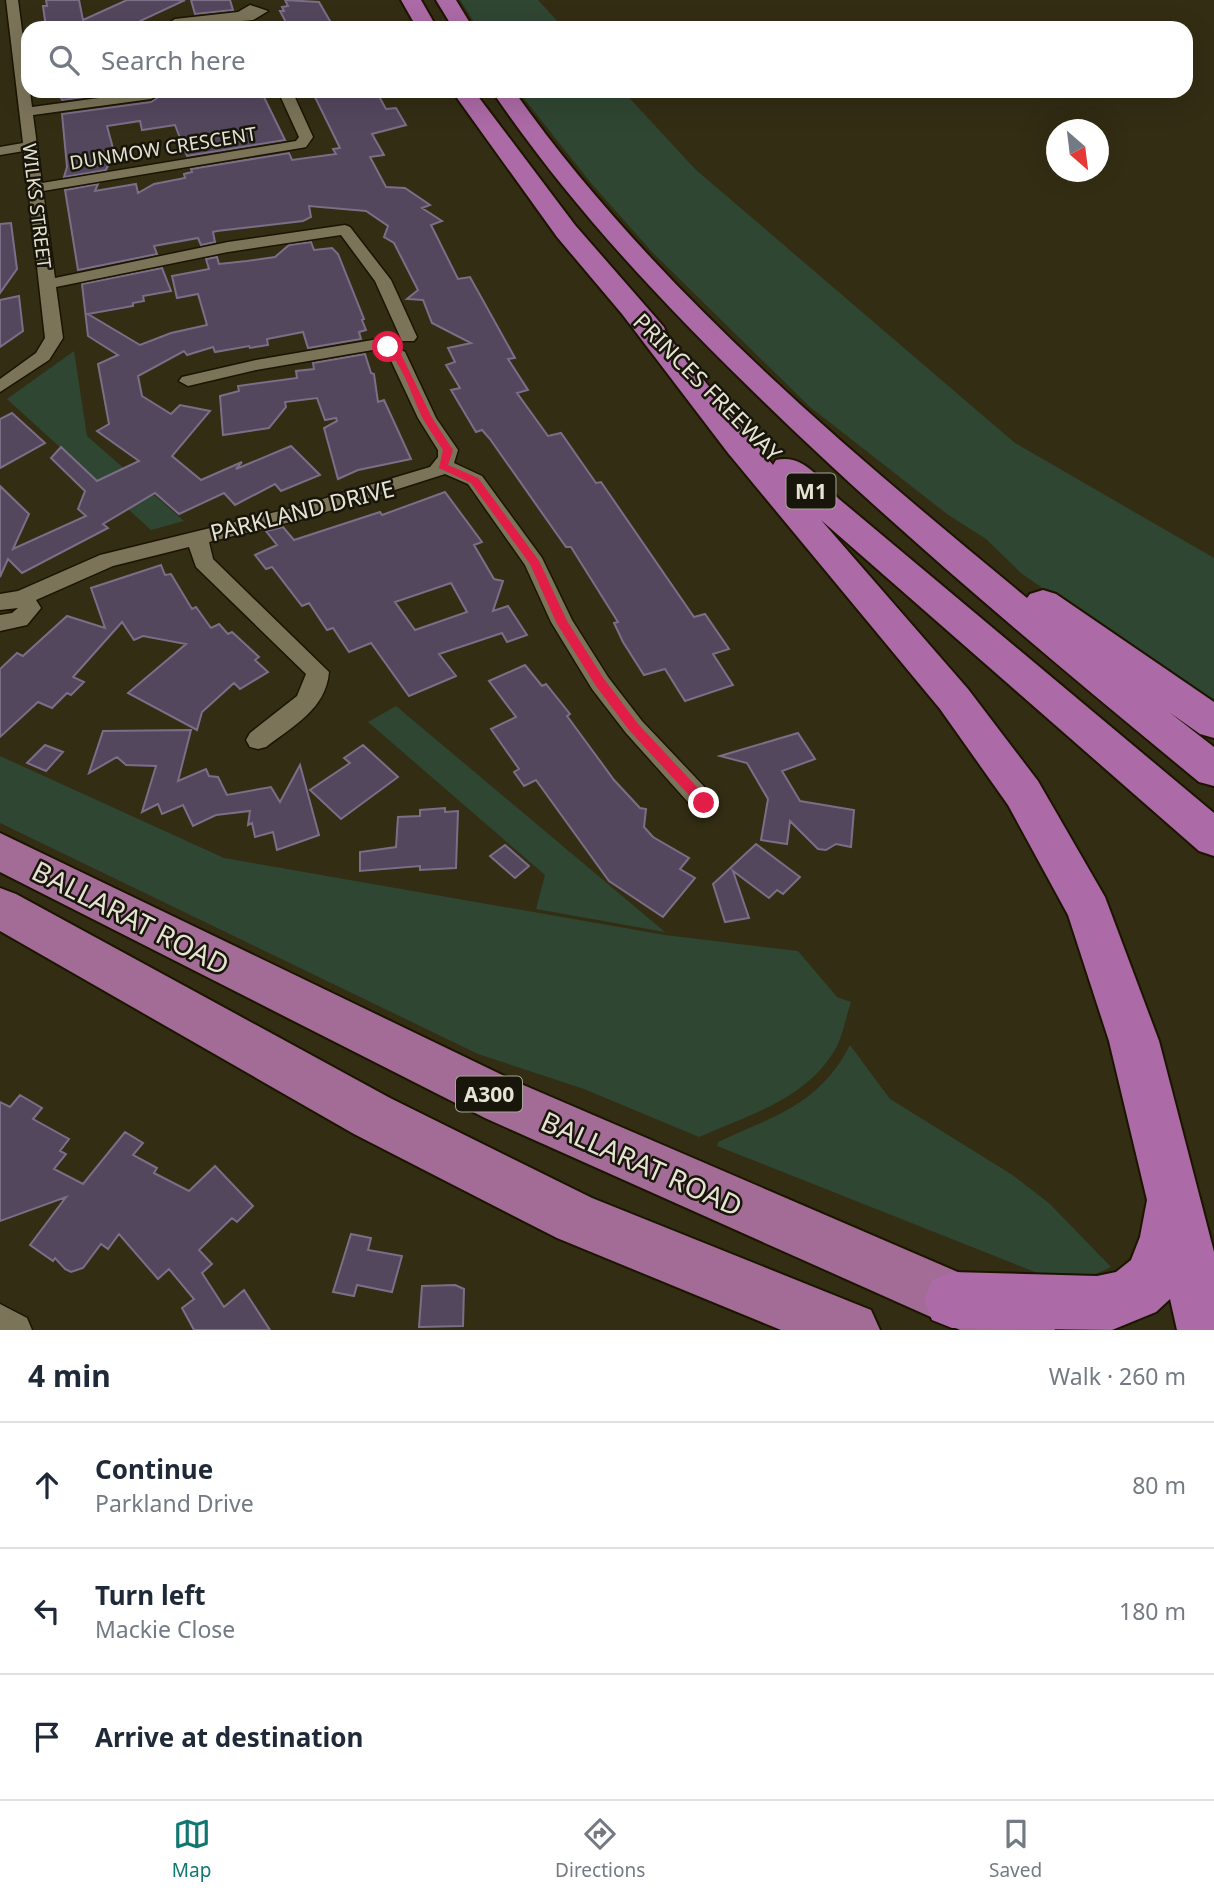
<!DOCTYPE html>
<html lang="en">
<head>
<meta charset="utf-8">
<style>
  body { margin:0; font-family:"Noto Sans",sans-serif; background:#f2f2f3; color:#1f2937 }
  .compass { position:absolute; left:1046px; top:119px; width:63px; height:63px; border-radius:50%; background:#fff; box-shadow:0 7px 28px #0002; rotate:152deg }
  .stop { position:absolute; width:21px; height:21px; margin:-16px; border:5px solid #e11d48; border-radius:50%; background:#fff }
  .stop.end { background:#e11d48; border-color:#fff; box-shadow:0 2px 7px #0008 }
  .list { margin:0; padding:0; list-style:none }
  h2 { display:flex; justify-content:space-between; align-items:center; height:91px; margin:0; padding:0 28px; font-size:30px }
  h2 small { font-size:23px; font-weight:400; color:#747a83 }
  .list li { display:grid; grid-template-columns:46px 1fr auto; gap:21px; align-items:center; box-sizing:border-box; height:126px; padding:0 28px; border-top:2px solid #e0e1e3 }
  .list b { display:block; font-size:26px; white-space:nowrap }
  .list p { margin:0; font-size:23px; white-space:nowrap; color:#747a83 }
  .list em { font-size:23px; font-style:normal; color:#747a83 }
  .icon { flex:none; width:38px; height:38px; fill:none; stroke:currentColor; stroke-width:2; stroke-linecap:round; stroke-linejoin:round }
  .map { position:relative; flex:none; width:1214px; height:1330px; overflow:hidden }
  .search { position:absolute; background:#fff; box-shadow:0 7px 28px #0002; left:21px; right:21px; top:21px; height:77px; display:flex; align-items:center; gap:18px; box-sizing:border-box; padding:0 24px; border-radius:21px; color:#747a83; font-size:26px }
  .sheet { height:469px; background:#fff }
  nav { display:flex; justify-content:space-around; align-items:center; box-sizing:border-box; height:98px; border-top:2px solid #e0e1e3; background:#fff; font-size:19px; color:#747a83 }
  nav a { display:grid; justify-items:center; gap:4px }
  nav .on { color:#127670 }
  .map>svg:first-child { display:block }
  .green { fill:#2f4632 }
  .building { fill:#53475e; stroke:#7b6e87; stroke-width:2; fill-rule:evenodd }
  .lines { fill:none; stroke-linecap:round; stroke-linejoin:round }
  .minor-casing { stroke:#1b1500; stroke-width:3 }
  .trunk-casing { stroke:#1b1500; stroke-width:4 }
  .motorway-casing { stroke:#1b1500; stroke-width:4 }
  .minor { fill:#7b7459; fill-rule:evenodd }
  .trunk { fill:#a26c96; fill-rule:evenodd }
  .motorway { fill:#ac6aa6; fill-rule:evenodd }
  .route { fill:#e11d48 }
  .labels { text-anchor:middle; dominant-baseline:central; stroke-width:5; stroke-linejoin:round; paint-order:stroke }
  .far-street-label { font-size:19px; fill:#e6e3d4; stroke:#18150a }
  .shield { fill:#18150a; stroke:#a8a597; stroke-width:2 }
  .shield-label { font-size:21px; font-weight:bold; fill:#e6e3d4 }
  .street-label { font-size:23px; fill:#e6e3d4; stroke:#18150a }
  .near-street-label { font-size:28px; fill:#e6e3d4; stroke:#18150a }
</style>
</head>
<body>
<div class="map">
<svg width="1214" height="1330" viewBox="0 0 1214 1330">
  <rect width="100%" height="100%" fill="#332d14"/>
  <path class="green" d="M460,0H538L564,28H478Z
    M518,91H623L695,169L1015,443L1214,558V709L1021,573L986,539L947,514L810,407L653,253L591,183Z
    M74,351L87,436L184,521L151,530L7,399Z
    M396,706L665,932L536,909L545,875L368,722Z
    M0,756L224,858L665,935L798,951L837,997L851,1002C846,1017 843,1035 836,1048C807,1099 749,1115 699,1137L584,1089L478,1054L0,823Z
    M850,1045L890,1099L1011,1174L1049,1203L1111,1267C1082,1282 1067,1279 1035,1272L717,1146L718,1142C776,1115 819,1105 850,1045Z"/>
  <path class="building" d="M46,0H79L83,20L127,0H185L140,21L141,28H46L43,6H47Z
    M191,0H230L233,10L195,14Z
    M285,0L319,2L334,28H289L280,11H284L282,7L288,6Z
    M58,91H131L62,100Z
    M156,91H261L285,140L187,156L175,125L142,130L140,121L107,126L114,152L106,170L64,177L67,167L62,114L151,102L160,96Z
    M312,91H376L386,109L396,108L406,125L372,134L384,155L370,157L386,187L405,188L430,205L422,208L442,221L431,225L458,279L470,277L515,358L508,359L528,390L517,393L548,436L561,433L596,483L601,482L694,617L705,614L729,649L713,654L733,685L685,701L665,669L644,675L623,642L614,623L618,622L571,547H566L490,439L482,430L476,432L451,390L460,388L446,365L455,362L448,348L471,343L432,323L423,300L407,299L418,290L394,243L384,237L388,226L366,211L309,206L311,217L303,221L217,231L213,232L215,242L201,245L198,238L154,246L157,254L78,270L65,190L98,184L95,191L136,184L138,193L154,184L185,178L184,174L192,172L191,169L289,153L292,160L336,154L333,149L340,148Z
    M11,223L17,269L0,293V224Z
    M311,242L314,250L332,248L338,254L364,319L362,320L366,330L359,332L361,339L308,348L303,332L267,339L268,345L250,348L249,346L215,352L213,347L187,355L184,351L138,376L142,396L171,414L180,405L210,411L172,456L201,480L242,462L236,469L291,446L320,475L281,491L275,484L235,505L224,493L179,514L155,493L103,524L108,528L22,573L8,559L0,577V486L29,514L13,549L86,516L78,509L85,491L51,458L61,447L97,481L139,461L97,431L109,424L98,364L118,355L88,336L82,284L162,268L171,291L143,296L144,301L133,303V306L88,314L140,345L171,333L207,325L198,294L177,298L172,276L209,269L206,259L217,257L219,264L247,261L275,257L289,245Z
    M19,296L23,331L0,347V300Z
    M365,354L371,373L374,374L378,402L384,400L411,459L358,470L338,479L324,428L337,421L336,418L325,420L317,398L285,402L286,407L269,428L223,435L220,396L239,391L238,386L297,378L296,371L314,369L313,363Z
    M12,413L45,443L0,468V419Z
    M445,492L482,542L474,545L494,579L503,581L493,611L508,606L527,635L507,642L502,633L439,654L456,676L409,696L371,643L349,652L333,628L327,630L309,603L302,606L272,567L266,569L255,555L277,545L266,531L283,527L294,540L380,512L382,515ZM451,583L467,612L415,630L395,602Z
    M161,565L165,575L171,574L192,609L196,607L211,628L219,624L228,634L232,632L259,657L255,660L268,672L240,689L234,683L202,712L197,730L128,693L186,644L143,636L134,640L122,622L73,677L84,682L71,695L67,693L52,708L38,702L0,737V669L17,653L23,656L67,616L105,628L91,588Z
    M525,665L542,686L546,684L570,714L567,716L614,780L640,808L646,809L644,827L653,837L689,858L680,869L695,878L663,917L609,881L536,780L524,786L514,772L519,769L491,729L516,717L489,681Z
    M191,730L178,781L206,769L209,776L218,777L227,795L271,787L280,802L300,765L319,835L277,850L273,832L255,837L252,823L248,825L250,811L216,815L193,826L183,805L162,814L158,804L142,812L156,766L126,765L117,757L89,773L103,731Z
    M798,733L815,759L782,771L800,801L854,810L851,847L836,844L826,850L818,849L790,821L787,844L761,840L768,799L747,763L720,756Z
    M45,745L63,752L46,771L27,763Z
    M363,745L398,777L341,819L310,790L350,763L344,758Z
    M445,808V812L458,811L456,868L420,870V866L360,871V852L396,847L398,817L420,816V810Z
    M756,844L800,877L783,894L777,890L769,898L733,871L749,918L725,922L713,884Z
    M505,845L529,866L515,878L490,856Z
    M20,1095L42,1108L33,1119L69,1139L60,1151L66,1154L54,1169L83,1184L125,1132L143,1143L133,1155L157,1168L154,1173L189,1191L215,1166L253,1206L237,1222L232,1218L199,1250L212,1264L202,1273L224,1307L244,1290L270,1330H194L182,1308L194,1299L169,1269L158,1279L119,1234L108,1249L101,1244L83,1268L71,1272L65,1269L55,1258L53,1261L30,1245L66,1197L0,1221V1102L10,1107Z
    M351,1234L371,1238L368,1250L402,1256L392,1292L357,1285L354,1296L333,1292Z
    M455,1285L464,1289L463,1326L419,1327L422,1286Z"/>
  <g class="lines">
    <g class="minor-casing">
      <path id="minor" d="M6,0H18L32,107L151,91L158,95L151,99L33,115L42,183L296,141L299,137L278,91H292L313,137L306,147L301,148L43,191L55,278L228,242L345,225L350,227L391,280L417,337L414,341H402L375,281L341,235L228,252L56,287L63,338L49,360L0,392V379L36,353L45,338L24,151L0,155V147L23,143Z
        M250,5L268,11L253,20L175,27L169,23L175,19L238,12Z
        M390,337L396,338L399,342L396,346L256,370L188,386L179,381L182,377L256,360Z
        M396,347L405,352L436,418L458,450L454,463L482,476L542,558L572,620L608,677L642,721L713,796L717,803L713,810L704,813L695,810L626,733L592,689L551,622L525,565L468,484L445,474L307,518L209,542L213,559L329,672C326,709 293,726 266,747L258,749L250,747L246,740L250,733L297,696L306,674L196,567L189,547L113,566L36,600L41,608L27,625L0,631V615L12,613L18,608L0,610V594L18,591L100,555L296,507L430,467L438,457V450L418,418L387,352Z
        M0,1304L27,1318L32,1330H0Z"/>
    </g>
    <g class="trunk-casing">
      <path id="trunk" d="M0,833L521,1084L1046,1310L1055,1330H960L485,1118L0,872Z
        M0,888L16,894L390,1098L592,1198L871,1310L880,1330H781L557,1238L354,1134L0,931Z"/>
    </g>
    <g class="motorway-casing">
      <path id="motorway" d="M401,0H421L437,28H417Z
        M436,0H456L473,28H453Z
        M452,91H474L575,225L664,327L667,335L773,465L776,460C804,453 821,481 839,499L1214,813V856L1199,851L821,520L968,689L1038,781L1105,897L1159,1041L1214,1252V1330H1177L1170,1299L1156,1312L1112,1330L952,1328L932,1320L924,1300L932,1280L952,1272L1097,1276L1116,1272L1131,1260L1140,1237L1147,1200L1109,1041L1068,915L1008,805L940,709L728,453L622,314L557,237Z
        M492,91H514C653,287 843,446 1027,598L1030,594L1043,590L1056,594L1214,702V738L1200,734L1169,712L1214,747V786L1199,782C1050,659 902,536 764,402C664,305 570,206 492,91Z"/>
    </g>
    <use href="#minor" class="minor"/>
    <use href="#trunk" class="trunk"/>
    <use href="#motorway" class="motorway"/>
  </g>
  <path class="route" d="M388,344L400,352L432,418L453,450L448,465L478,478L539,561L567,621L604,679L638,724L709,800V807H700L629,730L596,686L556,622L530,564L471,483L439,468L443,450C436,439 428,428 422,417C410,392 404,366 384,347Z"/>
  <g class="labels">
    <g class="far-street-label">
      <text transform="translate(163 148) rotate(-9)">DUNMOW CRESCENT</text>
      <text transform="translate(37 206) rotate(83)">WILKS STREET</text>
    </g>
    <g class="shield">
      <rect x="786.5" y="473.5" width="49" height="35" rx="5"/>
      <rect x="456" y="1076.5" width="66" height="35" rx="5"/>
    </g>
    <g class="shield-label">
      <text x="811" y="491">M1</text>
      <text x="489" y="1094">A300</text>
    </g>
    <g class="street-label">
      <text transform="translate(708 387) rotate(45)">PRINCES FREEWAY</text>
      <text transform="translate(302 510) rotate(-14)">PARKLAND DRIVE</text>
    </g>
    <g class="near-street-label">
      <text transform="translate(131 917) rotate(27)">BALLARAT ROAD</text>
      <text transform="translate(642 1163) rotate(24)">BALLARAT ROAD</text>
    </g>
  </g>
</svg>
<svg class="compass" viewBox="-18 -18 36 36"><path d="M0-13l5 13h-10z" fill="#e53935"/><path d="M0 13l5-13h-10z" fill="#747a83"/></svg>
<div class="stop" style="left:388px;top:347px"></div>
<div class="stop end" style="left:704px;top:803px"></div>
<div class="search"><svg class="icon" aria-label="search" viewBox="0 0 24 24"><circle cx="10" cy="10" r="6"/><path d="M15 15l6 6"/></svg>Search here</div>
</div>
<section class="sheet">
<h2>4 min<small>Walk · 260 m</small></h2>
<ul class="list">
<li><svg class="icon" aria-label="ahead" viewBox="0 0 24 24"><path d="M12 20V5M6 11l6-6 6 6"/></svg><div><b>Continue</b><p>Parkland Drive</p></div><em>80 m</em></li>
<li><svg class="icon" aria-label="left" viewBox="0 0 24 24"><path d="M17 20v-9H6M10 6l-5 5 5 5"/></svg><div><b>Turn left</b><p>Mackie Close</p></div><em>180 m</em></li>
<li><svg class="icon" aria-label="arrive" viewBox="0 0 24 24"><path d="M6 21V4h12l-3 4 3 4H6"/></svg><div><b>Arrive at destination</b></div></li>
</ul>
</section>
<nav>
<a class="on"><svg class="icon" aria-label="map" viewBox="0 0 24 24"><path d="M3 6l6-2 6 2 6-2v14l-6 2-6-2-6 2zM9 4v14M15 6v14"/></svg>Map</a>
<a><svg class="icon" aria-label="directions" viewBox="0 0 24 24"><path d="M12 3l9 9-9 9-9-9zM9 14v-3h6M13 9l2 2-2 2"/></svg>Directions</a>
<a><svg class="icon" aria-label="saved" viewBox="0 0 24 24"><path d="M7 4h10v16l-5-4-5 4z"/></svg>Saved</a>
</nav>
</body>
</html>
